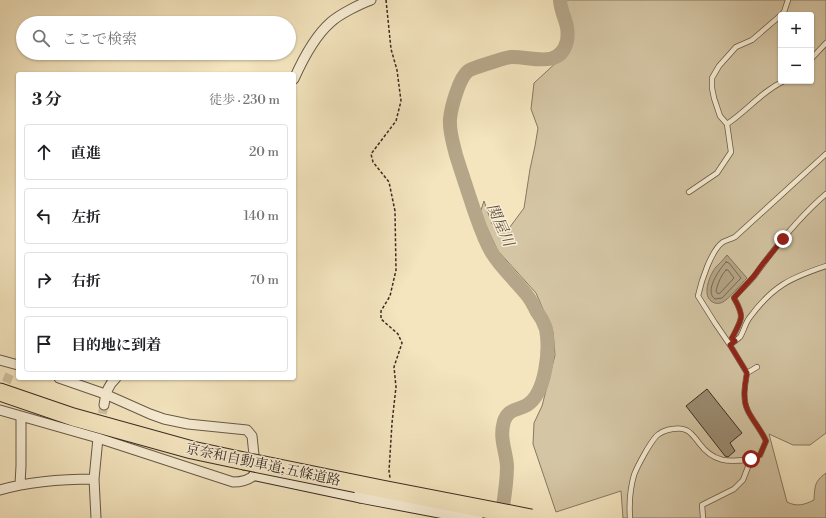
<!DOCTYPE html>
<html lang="ja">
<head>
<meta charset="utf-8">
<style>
  body { margin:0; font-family:"Libre Bodoni","Noto Serif JP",serif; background:#f2f2f2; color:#202124 }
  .controls { position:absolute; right:12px; top:12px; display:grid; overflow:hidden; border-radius:4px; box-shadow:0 1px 3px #0004 }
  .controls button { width:36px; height:36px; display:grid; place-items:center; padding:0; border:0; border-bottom:1px solid #e0e0e0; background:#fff; color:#202124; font:20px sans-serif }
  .stop { position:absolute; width:12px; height:12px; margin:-9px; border:3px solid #8f2418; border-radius:50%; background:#fff }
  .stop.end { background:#8f2418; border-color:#fff; box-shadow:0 1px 4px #0008 }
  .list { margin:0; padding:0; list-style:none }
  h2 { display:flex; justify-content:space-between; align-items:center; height:52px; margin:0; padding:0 16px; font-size:17px }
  h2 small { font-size:13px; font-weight:400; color:#757577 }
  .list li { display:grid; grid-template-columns:26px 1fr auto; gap:12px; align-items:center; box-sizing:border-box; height:56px; margin:0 8px 8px; padding:0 8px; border:1px solid #e0e0e0; border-radius:4px }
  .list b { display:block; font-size:15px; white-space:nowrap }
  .list em { font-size:13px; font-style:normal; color:#757577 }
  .icon { flex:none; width:22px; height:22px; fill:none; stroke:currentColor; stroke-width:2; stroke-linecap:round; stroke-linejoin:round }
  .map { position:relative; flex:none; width:826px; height:518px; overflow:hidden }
  .search { position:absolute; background:#fff; box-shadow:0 1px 3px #0004; left:16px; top:16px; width:280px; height:44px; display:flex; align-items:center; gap:10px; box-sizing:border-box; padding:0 14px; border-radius:22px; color:#757577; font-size:15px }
  .panel { position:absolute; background:#fff; box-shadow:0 1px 3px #0004; left:16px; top:72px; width:280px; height:308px; border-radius:4px }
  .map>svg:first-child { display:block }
  .green { fill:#d4c5a4; stroke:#877862; fill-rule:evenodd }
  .water { fill:#b5a689; stroke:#84755f }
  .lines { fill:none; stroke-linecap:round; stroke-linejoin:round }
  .shore { stroke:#786854; stroke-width:1 }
  .river { stroke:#b5a689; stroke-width:14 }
  .building { fill:#9b8c73; stroke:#3a2b20 }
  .street-tunnel { stroke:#cfc09f; stroke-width:9; stroke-dasharray:9 4.5; stroke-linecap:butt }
  .lane-casing { stroke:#685a48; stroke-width:6 }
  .street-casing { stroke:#685a48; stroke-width:11 }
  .secondary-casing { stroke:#3a2b20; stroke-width:15 }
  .highway-casing { stroke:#3a2b20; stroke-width:19 }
  .path { stroke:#3a2b20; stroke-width:1.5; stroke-dasharray:3 2; stroke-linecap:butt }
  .lane { stroke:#f8eed5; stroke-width:4.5 }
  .street { stroke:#f8eed5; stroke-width:9 }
  .secondary { stroke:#f8eed5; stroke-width:13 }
  .highway { stroke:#f4e5bf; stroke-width:17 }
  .secondary-bridge-casing { stroke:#3a2b20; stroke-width:15; stroke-linecap:butt }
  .highway-bridge-casing { stroke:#3a2b20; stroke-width:19; stroke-linecap:butt }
  .secondary-bridge { stroke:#f8eed5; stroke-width:13 }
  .highway-bridge { stroke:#f4e5bf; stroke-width:17 }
  .route { stroke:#8f2418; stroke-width:5 }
  .labels { text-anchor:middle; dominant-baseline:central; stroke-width:3; stroke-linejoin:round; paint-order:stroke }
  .street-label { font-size:14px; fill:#3a2b20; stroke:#f8eed5 }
  .water-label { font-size:15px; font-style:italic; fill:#5f5040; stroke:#f8eed5 }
</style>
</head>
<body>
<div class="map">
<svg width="826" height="518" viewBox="0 0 826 518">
  <rect width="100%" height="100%" fill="#f4e5bf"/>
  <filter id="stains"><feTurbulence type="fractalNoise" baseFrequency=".005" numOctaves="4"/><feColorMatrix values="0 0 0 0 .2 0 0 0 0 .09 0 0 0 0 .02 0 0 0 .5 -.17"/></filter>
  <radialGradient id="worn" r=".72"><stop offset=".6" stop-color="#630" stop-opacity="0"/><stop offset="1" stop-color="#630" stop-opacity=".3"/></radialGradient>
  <path class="green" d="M565,0H826V433L810,445H793L769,434L787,502C797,507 804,505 814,500C815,486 814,482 826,473V518H623L621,491L556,512L533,444L534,423L542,406L555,355L553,332L536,293L498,251L480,213L484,201L492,224L507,231L524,208L530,169L535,146L538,128L531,109L534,83L559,60L571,45L572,29ZM781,15H811V81H781Z"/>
  <path class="water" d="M727,255L747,278C741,284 729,299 723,302C719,304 715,304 711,301C702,294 710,274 716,267C720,263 724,259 727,255Z"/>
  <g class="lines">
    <path class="shore" d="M726,262L729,263L741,278L722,298L715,299C704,291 719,270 726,262Z
      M726,270H728L734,278L720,293L718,294L716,291C718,283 721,275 726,270Z"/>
    <path class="river" d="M501,518C504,501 507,484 507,466C506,450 499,439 504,421C509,408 517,411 527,405C546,393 550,350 546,329C544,323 541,317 537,312C534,306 531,300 527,295C516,281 501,268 492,253C484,240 479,224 474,210C468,192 462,174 456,155C453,143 449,131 450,119C451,108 459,78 468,71C472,68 505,58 511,57C531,56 560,70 567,41C570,23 561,16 560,0"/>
  </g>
  <path class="building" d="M707,389L742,433L730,443L735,451L728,457L725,456L686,406Z"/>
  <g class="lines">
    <path class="street-tunnel" d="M1,395L11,371
      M100,427L104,405"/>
    <g class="lane-casing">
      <path id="lane" d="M781,15L752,40L736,47L719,66L712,78V88L714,98L720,116L727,124C747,111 762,91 784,81
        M781,15L784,12L788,0
        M811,59L826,43
        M689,192L717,173L731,152L727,124
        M735,341L732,338C742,319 745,317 734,298C740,290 749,283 755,275C776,246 799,217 826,194
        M730,345L715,323L698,296C701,282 711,250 723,242C727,240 731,239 735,237L826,154
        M747,373L730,345C733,342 737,340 740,337C744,331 745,323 750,317C773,286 790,278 826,266
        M751,459L760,455L766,441C761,430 753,421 748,411C742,399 745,385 747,373L757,367
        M630,518C629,504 630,489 634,475C637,467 652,438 659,434C666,429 679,427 686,430C691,432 696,439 699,443C713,462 728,463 751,459L743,480L734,489L702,505L703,518"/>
    </g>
    <g class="street-casing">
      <path id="street" d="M294,79C302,61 316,35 331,22C340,14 360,4 371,0
        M0,360L18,365
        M104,405C105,394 108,385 116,378
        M0,410L98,438L233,482C243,482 249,480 256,474L252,436L247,430L188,424L164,419L150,414L105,394L59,378
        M20,484L21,466V417
        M0,490C31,481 62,479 94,479
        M96,518L94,479L98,438"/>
    </g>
    <g class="secondary-casing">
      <path id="secondary" d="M256,474L360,496"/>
    </g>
    <g class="highway-casing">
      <path id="highway" d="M0,392L73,417L192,450L244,461"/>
    </g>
    <path class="path" d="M386,0L391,49L397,70L401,101L396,121L371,154L373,162L389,182L395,211L396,270L390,296L381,311V319L398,334L402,343L394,367L396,387L392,423L389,471L390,478"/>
    <use href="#lane" class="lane"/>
    <use href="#street" class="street"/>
    <use href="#secondary" class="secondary"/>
    <use href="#highway" class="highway"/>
    <g class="secondary-bridge-casing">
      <path id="secondary-bridge" d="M360,496L476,518"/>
    </g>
    <g class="highway-bridge-casing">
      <path id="highway-bridge" d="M244,461L382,489L531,518"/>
    </g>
    <use href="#secondary-bridge" class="secondary-bridge"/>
    <use href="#highway-bridge" class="highway-bridge"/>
  </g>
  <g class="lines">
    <path class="route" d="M751,459L760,455L766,441C761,430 753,421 748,411C742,399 745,385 747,373L730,345L735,341L732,338C742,319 745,317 734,298L754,276L762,265L783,239"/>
  </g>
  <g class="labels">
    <g class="street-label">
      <text transform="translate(263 465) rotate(12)">京奈和自動車道;五條道路</text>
    </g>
    <g class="water-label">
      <text transform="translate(500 225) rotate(66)">関屋川</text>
    </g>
  </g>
  <rect width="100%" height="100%" filter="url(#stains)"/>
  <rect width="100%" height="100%" fill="url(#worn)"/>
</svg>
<div class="controls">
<button>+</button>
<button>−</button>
</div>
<div class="stop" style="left:751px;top:459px"></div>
<div class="stop end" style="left:783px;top:239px"></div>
<div class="search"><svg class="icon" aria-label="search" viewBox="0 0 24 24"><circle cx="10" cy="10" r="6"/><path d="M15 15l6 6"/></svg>ここで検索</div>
<section class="panel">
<h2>3 分<small>徒歩 · 230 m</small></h2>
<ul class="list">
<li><svg class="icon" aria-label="ahead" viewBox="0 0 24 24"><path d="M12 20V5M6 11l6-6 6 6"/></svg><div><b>直進</b></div><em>20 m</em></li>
<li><svg class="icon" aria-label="left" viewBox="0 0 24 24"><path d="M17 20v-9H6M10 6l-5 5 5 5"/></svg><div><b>左折</b></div><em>140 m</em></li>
<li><svg class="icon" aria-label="right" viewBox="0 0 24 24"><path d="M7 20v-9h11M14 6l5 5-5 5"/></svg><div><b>右折</b></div><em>70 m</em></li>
<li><svg class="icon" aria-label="arrive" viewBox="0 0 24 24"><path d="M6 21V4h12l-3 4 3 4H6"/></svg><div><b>目的地に到着</b></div></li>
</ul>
</section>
</div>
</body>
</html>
